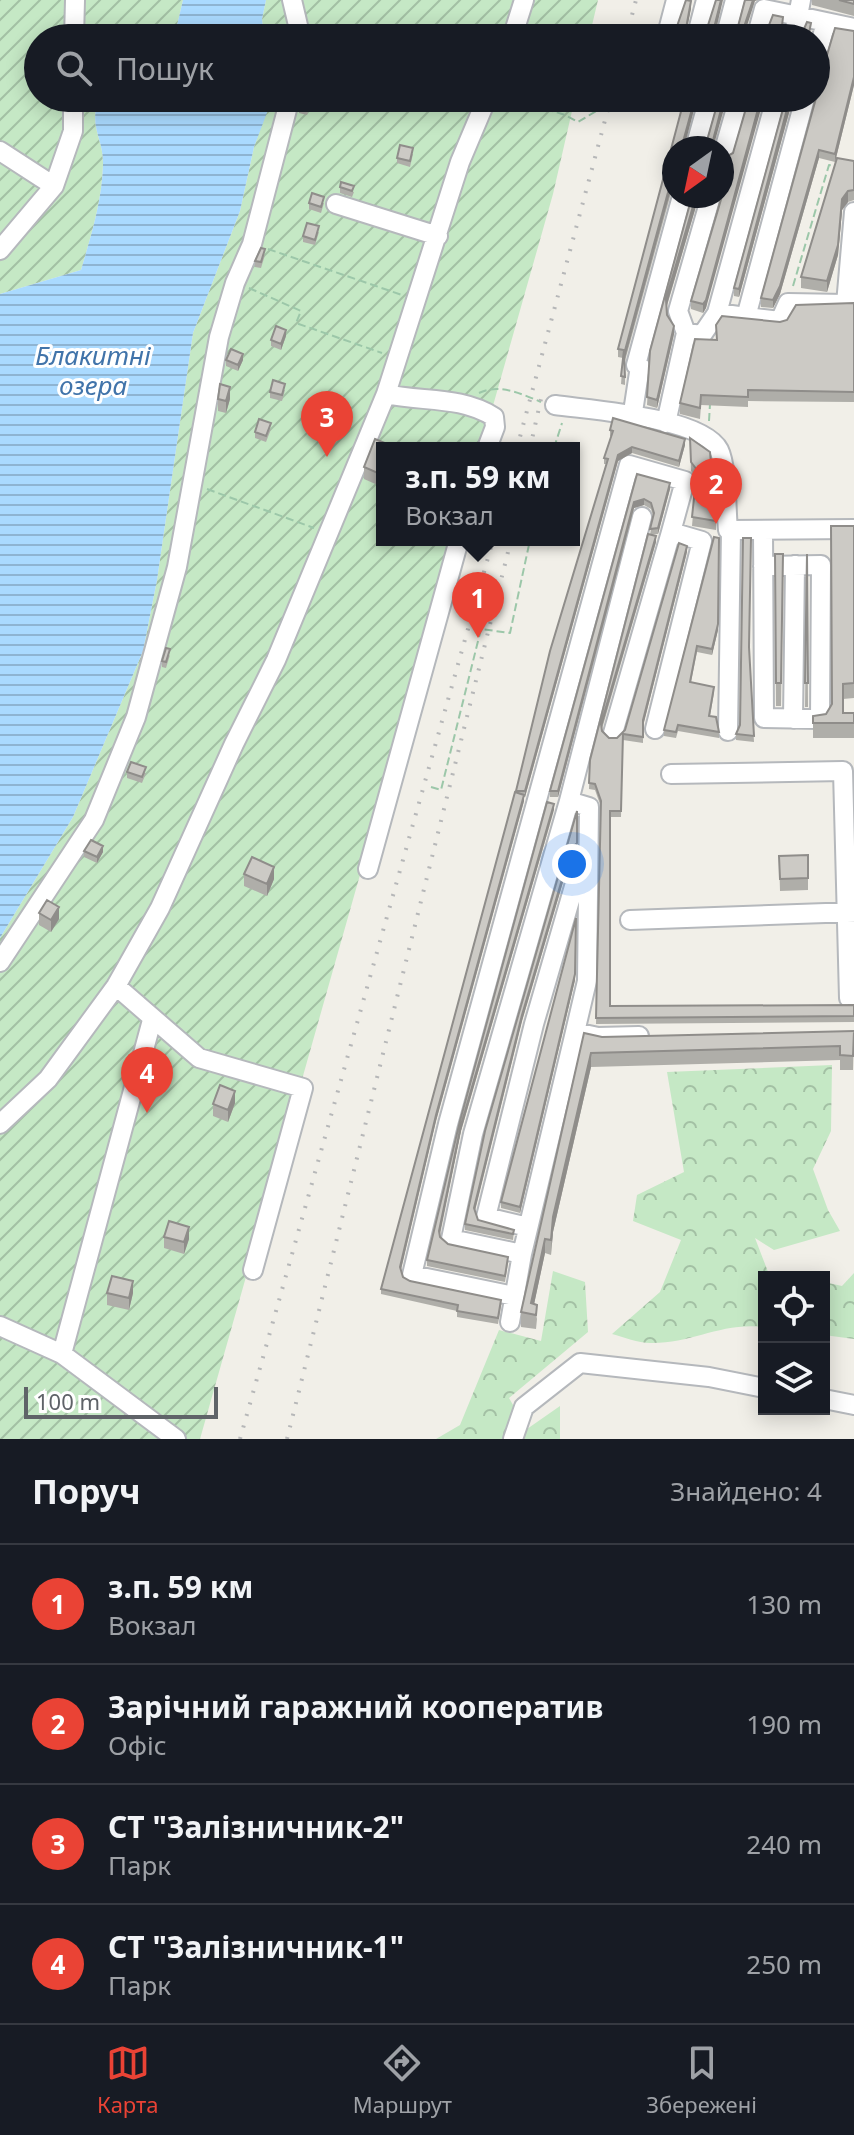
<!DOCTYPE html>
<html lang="uk">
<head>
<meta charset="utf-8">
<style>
  body { margin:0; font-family:"Noto Sans",sans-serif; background:#242831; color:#f1f3f6 }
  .controls { position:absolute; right:24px; bottom:24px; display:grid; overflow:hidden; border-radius:0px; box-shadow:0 4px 20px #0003 }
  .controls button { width:72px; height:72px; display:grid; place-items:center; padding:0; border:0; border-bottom:2px solid #363941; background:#171b24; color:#f1f3f6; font:40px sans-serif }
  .compass { position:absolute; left:662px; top:136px; width:72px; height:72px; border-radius:50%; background:#171b24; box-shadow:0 4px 20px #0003; rotate:213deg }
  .scale { position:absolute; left:24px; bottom:20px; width:194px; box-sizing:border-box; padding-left:8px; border:4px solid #5f6368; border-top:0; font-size:22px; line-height:28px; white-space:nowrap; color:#5f6368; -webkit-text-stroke:6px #fff; paint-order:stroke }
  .you { position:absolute; left:572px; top:864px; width:28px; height:28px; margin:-20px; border:6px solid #fff; border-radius:50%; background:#1a73e8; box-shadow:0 0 0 12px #1a73e833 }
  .badge { display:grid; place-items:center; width:52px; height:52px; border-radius:50%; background:#ea4335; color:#fff; font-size:26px; font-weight:700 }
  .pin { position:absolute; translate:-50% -66px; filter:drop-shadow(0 2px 4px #0008) }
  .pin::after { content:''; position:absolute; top:42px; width:28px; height:24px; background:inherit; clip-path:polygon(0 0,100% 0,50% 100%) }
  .popup { position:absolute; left:376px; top:442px; width:204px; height:104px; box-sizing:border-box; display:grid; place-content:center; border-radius:0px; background:#171b24; filter:drop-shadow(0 2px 6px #0005); font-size:26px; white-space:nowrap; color:#9ea1a6 }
  .popup b { font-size:30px; color:#f1f3f6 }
  .popup::after { content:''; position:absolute; left:50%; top:100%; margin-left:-16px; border:16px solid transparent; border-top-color:#171b24 }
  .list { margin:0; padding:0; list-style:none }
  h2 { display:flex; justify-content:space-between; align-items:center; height:104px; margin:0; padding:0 32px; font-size:34px }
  h2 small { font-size:26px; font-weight:400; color:#9ea1a6 }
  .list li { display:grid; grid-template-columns:52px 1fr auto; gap:24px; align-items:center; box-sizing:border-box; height:120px; padding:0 32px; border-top:2px solid #363941 }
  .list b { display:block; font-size:30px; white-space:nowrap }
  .list p { margin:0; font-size:26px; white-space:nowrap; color:#9ea1a6 }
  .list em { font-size:26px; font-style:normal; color:#9ea1a6 }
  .icon { flex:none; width:44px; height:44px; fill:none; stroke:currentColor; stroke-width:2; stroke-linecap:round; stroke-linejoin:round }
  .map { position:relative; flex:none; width:854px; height:1439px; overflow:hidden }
  .search { position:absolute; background:#171b24; box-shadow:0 4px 20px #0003; left:24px; right:24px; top:24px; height:88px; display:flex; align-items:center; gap:20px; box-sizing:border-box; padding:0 28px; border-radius:44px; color:#9ea1a6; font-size:30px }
  .sheet { height:584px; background:#171b24 }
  nav { display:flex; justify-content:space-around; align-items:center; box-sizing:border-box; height:112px; border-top:2px solid #363941; background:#171b24; font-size:22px; color:#9ea1a6 }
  nav a { display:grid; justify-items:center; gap:4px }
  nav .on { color:#ea4335 }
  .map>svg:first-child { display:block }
  .forest { fill:url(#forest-crowns) }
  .garden { fill:url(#garden-furrows) }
  .water { fill:url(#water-rules) }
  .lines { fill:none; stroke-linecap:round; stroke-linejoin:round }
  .minor-casing { stroke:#b5b8bc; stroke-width:22 }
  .path { stroke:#9cc7a9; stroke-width:2; stroke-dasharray:8 4; stroke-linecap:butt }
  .minor { stroke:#fff; stroke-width:18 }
  .rail { stroke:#b6b7b8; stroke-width:4; stroke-dasharray:2 10; stroke-linecap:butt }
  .wall { fill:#afaea9 }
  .shaded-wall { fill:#8f8d8a }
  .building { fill:#cccac5; stroke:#8f8d8a; stroke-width:2 }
  .labels { text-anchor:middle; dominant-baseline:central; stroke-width:6; stroke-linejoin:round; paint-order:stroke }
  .water-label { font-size:26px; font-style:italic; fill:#4174aa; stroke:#fff }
</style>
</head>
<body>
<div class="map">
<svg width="854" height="1439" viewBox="0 0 854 1439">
  <defs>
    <pattern id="forest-crowns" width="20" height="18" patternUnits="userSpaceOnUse" patternTransform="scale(2)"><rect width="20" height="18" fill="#c5e8c5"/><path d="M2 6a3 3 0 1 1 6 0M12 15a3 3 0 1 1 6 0" fill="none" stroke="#a3c0a4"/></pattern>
    <pattern id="garden-furrows" width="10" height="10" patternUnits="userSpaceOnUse" patternTransform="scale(2)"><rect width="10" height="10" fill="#c5e8c5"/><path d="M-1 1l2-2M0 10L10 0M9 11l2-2" fill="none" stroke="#a3c0a4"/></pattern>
    <pattern id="water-rules" width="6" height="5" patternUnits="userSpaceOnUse" patternTransform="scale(2)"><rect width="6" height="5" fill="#aadaff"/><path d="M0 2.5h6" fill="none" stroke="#8eb4d2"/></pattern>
  </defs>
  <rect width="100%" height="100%" fill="#f1efe8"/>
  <path class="forest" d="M832,1065L831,1131L813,1169L828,1210L840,1231L774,1250L755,1238L770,1277H764V1327C721,1322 691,1344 650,1343C638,1343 624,1337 612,1334L660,1292L681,1240L633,1221L637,1195L684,1172L667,1072Z
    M553,1271L585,1282L588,1332L509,1398L527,1429L560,1406V1439H436L460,1425L499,1330L541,1341Z
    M854,1273V1339L824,1335V1282L842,1286Z"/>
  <path class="garden" d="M0,0H183L174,38H38V98H99C88,127 104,139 103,165C102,201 91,236 81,270L0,294Z
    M266,0H598L589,38H264L262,19Z
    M271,98H575L553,194L481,448H382V540H455L200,1439H0V938L73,817L143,651L157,580L193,333L240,211L254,147Z"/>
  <path class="water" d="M183,0H266L262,19L264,38H174Z
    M99,98H271V102L254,147L240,211L193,333L157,580L143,651L73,817L0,938V294L81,270C91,236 102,201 103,165C104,139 88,127 99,98Z"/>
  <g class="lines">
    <g class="minor-casing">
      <path id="minor" d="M292,0L301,38
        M801,0L798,16L826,22L816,59
        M826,22L854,28
        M74,38L75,0
        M512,38L524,0
        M666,38L676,0
        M696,38L706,0
        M725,38L735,0
        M756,38L764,9L798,16L792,38
        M695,148L709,98
        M0,151L54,186
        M722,157L739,98
        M336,204L438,236
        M0,250L54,186L73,131V98
        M717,313L776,98
        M746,317L780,321L788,303L846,304L854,212
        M686,333L678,311L711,196
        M386,394C423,402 461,396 494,417L495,427L487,448
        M555,405C589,410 702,417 719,450C727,466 726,511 728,530L854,529
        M633,412L640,366L636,365L682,196
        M666,423L686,333L702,335L717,313L746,317L805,98
        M763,530L764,718L820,719L821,565L763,566
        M793,719L795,565
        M728,731L731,530
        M613,733L671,532
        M671,774L843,771L849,998
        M569,801L642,517
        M368,869L459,540
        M630,920L854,912
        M0,962L94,820L136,717L177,567L219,337L235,283L252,244L290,98
        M116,986L199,1058L303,1088L253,1270
        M0,1124L48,1079L116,986L160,908L234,744L276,660L386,394L460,162L487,98
        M528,1227L486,1217L534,1024L582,859
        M522,1254L451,1239L473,1134L569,801L589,807L587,981L575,1032L598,1037L639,1036
        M514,1296L412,1275L448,1124L629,465L685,481L671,532L702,541L655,729
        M510,1322L522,1254L575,1032
        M0,1326L62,1354L152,1020
        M62,1354L176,1439
        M824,1399L854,1405
        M513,1439L524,1407L580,1363L709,1377L764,1388"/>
    </g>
    <path class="path" d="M511,98L565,115L578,122L598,110L626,111L639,98
      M268,249L402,295
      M793,286L829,165L837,166
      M249,288L301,311L296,323L382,353
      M479,393C499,383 522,394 541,402
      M709,421L710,404
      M554,448L562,423
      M207,489L314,528
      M431,787L441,790L481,629L510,633L530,540"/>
    <use href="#minor" class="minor"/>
    <path class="rail" d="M626,38L636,0
      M517,448L611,98
      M530,448L541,399
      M240,1439L493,540
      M287,1439L511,540"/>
  </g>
  <path class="wall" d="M812,0H854V16L812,5Z
    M854,31V85L835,162L819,158L780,294L773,308L761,307V298L816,98L818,62Z
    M657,98H697L625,361V385L621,384L623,358L618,357V349L681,112L657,106Z
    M786,98H793L739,297L734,296V288Z
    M311,103L307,115L299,113V107Z
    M733,153L706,308L703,313L691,309V301Z
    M413,154L410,167L397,163V158Z
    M854,161V200L848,202L842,210L838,255L827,292L801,288V277Z
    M340,187L354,192L352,197L340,193Z
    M692,196H699L667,306V315L674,334L657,408L647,405L650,351Z
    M309,203H324L321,213L309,209Z
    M319,232L315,245L303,242V236Z
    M265,255L261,268L255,267V261Z
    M854,303V402L748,401V407L701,405L700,419L680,414V403L716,340Z
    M286,336L281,350L271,346V340Z
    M226,360H243L238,371L226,366Z
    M285,390L282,401L270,398V392Z
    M218,399H230L226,413L218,411Z
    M332,410L328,422L317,418V412Z
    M271,429L266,442L255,438V432Z
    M610,430L685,445L679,467L632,453L618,461L525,797H524V801L436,1121L401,1270L403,1277L410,1281L501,1306L498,1324L457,1317V1311L381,1294V1289L516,791L606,464H604V458L611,436H610Z
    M690,438L716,521V530L692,526L696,478L691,471Z
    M375,439L392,446V448H382V482L380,486L364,479V467Z
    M637,474L670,489L658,534L650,535L656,542L602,729L609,738H617L625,730L687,552L643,726V743L623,740L621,817H610V1006L854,1005V1022L596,1024L601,807L595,790L589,789L590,760L650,535L653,516L651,509L644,505L634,508L558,797H550V791Z
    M854,526V698L843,699V713H854V738H813V716L826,714L832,704Z
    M714,537L718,630L712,655L697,652L691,682L714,693L710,716L719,732V738L678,731L676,738L664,736V730Z
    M775,554H783L781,706H776Z
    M807,554L808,707H805Z
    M749,648L754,742L736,740V734L740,725Z
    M170,655L166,668L162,667V661Z
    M127,772L146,773L142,783L127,778Z
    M554,810L461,1131L440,1235V1237L448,1244L508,1263L505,1282L427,1266V1260L460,1121Z
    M577,811V849L571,855L522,1021L475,1211L478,1220L514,1230L513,1240L465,1230V1224Z
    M84,851L103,852L97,863L84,857Z
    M808,855V890L780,891L779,856Z
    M244,874L274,879L267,896L244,886Z
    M39,913L59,919L51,932L39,925Z
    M576,918L575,980L520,1213L501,1208V1202Z
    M854,1031L853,1070H840V1060L591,1067L553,1232L551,1255L545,1253L534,1304L537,1319L536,1329L521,1327V1312L584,1033L602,1037Z
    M235,1103L228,1122L213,1116V1104Z
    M164,1237L189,1239L184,1254L164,1248Z
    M107,1293H133L129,1310L107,1305Z"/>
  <path class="shaded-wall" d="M721,0H723L714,38L713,32Z
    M753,0H758L755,1L744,35V27Z
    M691,1V9L685,38V34Z
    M854,77V85L835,162V154Z
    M695,98H697L684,148L683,142Z
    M724,98H727L713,148H711Z
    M761,98H764L706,308L703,313V304Z
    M790,98H793L739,297V289Z
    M819,150V158L780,294L773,308V300Z
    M674,181V189L670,193L624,362V354L670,185Z
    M848,191V202L842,210L838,255L827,292V281L842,199Z
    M696,196H699L666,308V299Z
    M674,326V334L657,408V400Z
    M286,330V336L281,350V344Z
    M243,354V360L238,371V365Z
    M230,387V399L226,413V401Z
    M685,439V445L679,467V461Z
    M632,447V453L618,461L525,797V791L618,455Z
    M670,483V489L658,534V528Z
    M644,499V505L634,508L558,797V791L634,502Z
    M656,536V542L601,730V724Z
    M719,544L718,630L712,655V649Z
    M687,546V552L643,726V720Z
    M524,795V801L436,1121L400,1273V1267L436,1115Z
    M554,804V810L461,1131L439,1237V1231L461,1125Z
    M577,843V849L571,855L522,1021L474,1214V1208L522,1015L571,849Z
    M103,846V852L97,863V857Z
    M274,867V879L267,896V884Z
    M59,907V919L51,932V920Z
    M575,974V980L520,1213V1207Z
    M591,1053V1067L553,1232L551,1255L553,1217Z
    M235,1091V1103L228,1122V1110Z
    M189,1227V1239L184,1254V1242Z
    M545,1239V1253L532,1314L531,1303Z
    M133,1281V1293L129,1310V1298Z"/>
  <path class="building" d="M686,0L691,1L685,34L690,38H673Z
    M716,0H721L713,32L719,38H704Z
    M745,0H753L744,27L748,38H729L736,34Z
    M839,0H854V4Z
    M773,15L783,17L781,34L786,38H764Z
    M807,22L811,23L808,38H800Z
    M835,28L854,31V77L835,154L819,150L780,286L773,300L761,298L816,98V62H818L827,55Z
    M301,98H310L307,109L299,107Z
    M660,98H695L683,142L689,148H674V181L670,185L624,354L625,377L621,376L624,350L618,349L683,104Z
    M719,98H724L711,148H699L706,144Z
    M749,98H761L706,300L703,304L691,301L722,196V159L733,153Z
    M786,98H790L739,289L734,288Z
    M400,145L413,148L410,161L397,158Z
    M837,158L854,161V190L848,191L842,199L838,245L827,281L801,277Z
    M341,182L354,186L352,191L340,187Z
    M312,193L324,197L321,207L309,203Z
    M692,196H696L666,299L667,315L674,326L657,400L647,397L650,351Z
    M307,223L319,226L315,240L303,236Z
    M261,248L265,249L261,262L255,261Z
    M854,303V392L748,390V397L701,395L700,408L680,403L695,339L717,340L716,325L722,316L780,322L787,320L796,305Z
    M276,326L286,330L281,344L271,340Z
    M231,349L243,354L238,365L226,360Z
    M273,380L285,384L282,395L270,392Z
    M220,384L230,387L226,401L218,399Z
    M321,400L332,404L328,416L317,412Z
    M613,418L685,439L679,461L632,447L618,455L525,791H516L550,651L608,459L604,458L613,431L610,430Z
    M259,419L271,423L266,436L255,432Z
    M690,438L710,452L716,521L692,517L697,470L691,462Z
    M375,439L392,446L391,448H382V470L380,474L364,467Z
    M637,474L670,483L658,528L650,529L654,513L651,503L644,499L634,502L558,791H550Z
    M831,526H854V683L843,684V713H854V723H813V716L826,714L832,704Z
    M648,534L656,536L601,724L602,731L609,738H617L625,730L679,543L687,546L643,720V737L623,734L621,811H610V1006L854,1005V1016L596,1018L601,801L595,784L589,783L590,760Z
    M714,537L719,538L718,624L712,649L697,646L690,682L714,687L709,716L716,717L719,732L678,725L676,732L664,730Z
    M743,538H751L749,647L754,736L736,734L740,725Z
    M775,554H783L781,683H776Z
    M807,554L808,683H805Z
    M166,648L170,649L166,662L162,661Z
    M131,762L146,767L142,777L127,772Z
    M515,792L524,795L436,1115L400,1267L403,1277L410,1281L501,1300L498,1318L457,1311L458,1305L381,1289Z
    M547,802L554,804L461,1125L439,1231L440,1237L448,1244L508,1257L505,1276L427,1260L460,1121Z
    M577,811V843L571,849L522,1015L474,1208L478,1220L514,1230L513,1234L465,1224L485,1131Z
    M91,840L103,846L97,857L84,851Z
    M808,855V878L780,879L779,856Z
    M252,857L274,867L267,884L244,874Z
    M47,900L59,907L51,920L39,913Z
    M576,918L575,974L520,1207L501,1202Z
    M854,1031L853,1056L840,1055V1046L591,1053L553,1217L551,1240L545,1239L531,1303L537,1305L536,1315L521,1312L584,1033L602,1037Z
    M220,1085L235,1091L228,1110L213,1104Z
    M169,1221L189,1227L184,1242L164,1237Z
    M112,1276L133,1281L129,1298L107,1293Z"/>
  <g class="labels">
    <g class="water-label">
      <text x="93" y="355">Блакитні<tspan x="93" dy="30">озера</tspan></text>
    </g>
  </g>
</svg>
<div class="controls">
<button><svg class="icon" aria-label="locate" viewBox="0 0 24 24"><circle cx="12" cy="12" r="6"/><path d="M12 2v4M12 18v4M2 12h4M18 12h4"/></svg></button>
<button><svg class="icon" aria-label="layers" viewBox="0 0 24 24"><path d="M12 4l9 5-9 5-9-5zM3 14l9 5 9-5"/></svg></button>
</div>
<svg class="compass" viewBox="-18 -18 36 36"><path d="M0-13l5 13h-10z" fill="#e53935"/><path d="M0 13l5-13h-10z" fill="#9ea1a6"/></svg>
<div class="scale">100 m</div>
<div class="you"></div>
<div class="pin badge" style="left:478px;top:638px">1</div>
<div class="popup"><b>з.п. 59 км</b>Вокзал</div>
<div class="pin badge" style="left:716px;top:524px">2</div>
<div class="pin badge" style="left:327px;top:457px">3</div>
<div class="pin badge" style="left:147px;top:1113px">4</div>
<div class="search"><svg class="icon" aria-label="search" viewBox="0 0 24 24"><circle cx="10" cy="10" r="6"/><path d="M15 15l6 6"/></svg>Пошук</div>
</div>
<section class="sheet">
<h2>Поруч<small>Знайдено: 4</small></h2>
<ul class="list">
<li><span class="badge">1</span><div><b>з.п. 59 км</b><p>Вокзал</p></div><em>130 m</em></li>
<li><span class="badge">2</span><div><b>Зарічний гаражний кооператив</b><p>Офіс</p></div><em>190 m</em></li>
<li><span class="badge">3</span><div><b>СТ &quot;Залізничник-2&quot;</b><p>Парк</p></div><em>240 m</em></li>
<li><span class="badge">4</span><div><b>СТ &quot;Залізничник-1&quot;</b><p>Парк</p></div><em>250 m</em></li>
</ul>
</section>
<nav>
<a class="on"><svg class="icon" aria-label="map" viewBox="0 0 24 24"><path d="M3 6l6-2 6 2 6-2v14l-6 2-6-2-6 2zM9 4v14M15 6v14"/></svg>Карта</a>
<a><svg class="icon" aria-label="directions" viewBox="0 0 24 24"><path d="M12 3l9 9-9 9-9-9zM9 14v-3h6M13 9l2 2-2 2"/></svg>Маршрут</a>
<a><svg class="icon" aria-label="saved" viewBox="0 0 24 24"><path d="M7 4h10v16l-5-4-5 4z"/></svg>Збережені</a>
</nav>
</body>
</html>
